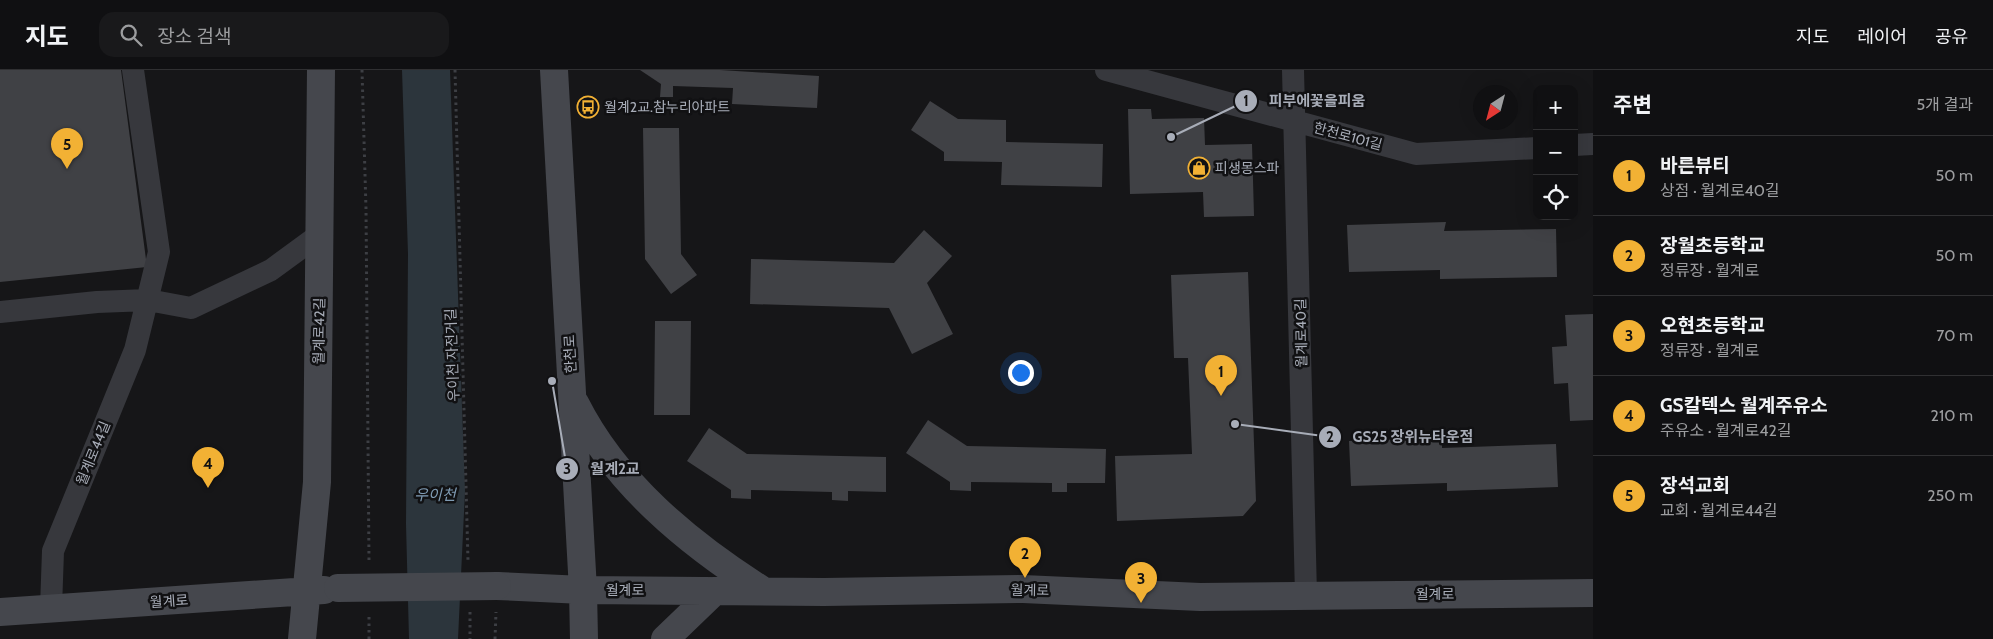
<!DOCTYPE html>
<html lang="ko">
<head>
<meta charset="utf-8">
<style>
  body { margin:0; font-family:Cabin,"Noto Sans KR",sans-serif; background:#19191b; color:#f1f3f6 }
  .controls { position:absolute; right:15px; top:15px; display:grid; overflow:hidden; border-radius:10px; box-shadow:0 5px 20px #0002 }
  .controls button { width:45px; height:45px; display:grid; place-items:center; padding:0; border:0; border-bottom:1px solid #303032; background:#101012; color:#f1f3f6; font:25px sans-serif }
  .compass { position:absolute; left:1473px; top:15px; width:45px; height:45px; border-radius:50%; background:#101012; box-shadow:0 5px 20px #0002; rotate:216deg }
  .you { position:absolute; left:1020px; top:302px; width:18px; height:18px; margin:-12px; border:4px solid #fff; border-radius:50%; background:#1a73e8; box-shadow:0 0 0 8px #1a73e833 }
  .badge { display:grid; place-items:center; width:32px; height:32px; border-radius:50%; background:#f2b134; color:#111; font-size:16px; font-weight:700 }
  .pin { position:absolute; translate:-50% -41px; filter:drop-shadow(0 1px 2px #0008) }
  .pin::after { content:''; position:absolute; top:26px; width:18px; height:15px; background:inherit; clip-path:polygon(0 0,100% 0,50% 100%) }
  .list { margin:0; padding:0; list-style:none }
  h2 { display:flex; justify-content:space-between; align-items:center; height:65px; margin:0; padding:0 20px; font-size:21px }
  h2 small { font-size:16px; font-weight:400; color:#9c9d9f }
  .list li { display:grid; grid-template-columns:32px 1fr auto; gap:15px; align-items:center; box-sizing:border-box; height:80px; padding:0 20px; border-top:1px solid #303032 }
  .list b { display:block; font-size:19px; white-space:nowrap }
  .list p { margin:0; font-size:16px; white-space:nowrap; color:#9c9d9f }
  .list em { font-size:16px; font-style:normal; color:#9c9d9f }
  .icon { flex:none; width:28px; height:28px; fill:none; stroke:currentColor; stroke-width:2; stroke-linecap:round; stroke-linejoin:round }
  .map { position:relative; flex:none; width:1593px; height:569px; overflow:hidden }
  header { display:flex; align-items:center; gap:30px; box-sizing:border-box; height:70px; padding:0 25px; background:#101012; border-bottom:1px solid #303032 }
  header strong { font-size:24px }
  nav { display:flex; gap:28px; margin-inline-start:auto; font-size:18px }
  .search { width:350px; height:45px; background:#19191b; display:flex; align-items:center; gap:12px; box-sizing:border-box; padding:0 18px; border-radius:15px; color:#9c9d9f; font-size:19px }
  main { display:flex }
  aside { flex:1; background:#101012 }
  .map>svg:first-child { display:block }
  .water { fill:#2c353c }
  .building { fill:#404145 }
  .lines { fill:none; stroke-linecap:round; stroke-linejoin:round }
  .path { stroke:#3d3f44; stroke-width:3; stroke-dasharray:2.5 4; stroke-linecap:butt }
  .street { stroke:#37383d; stroke-width:22 }
  .secondary { stroke:#45474d; stroke-width:28 }
  .secondary-bridge { stroke:#45474d; stroke-width:28 }
  .labels { text-anchor:middle; dominant-baseline:central; stroke-width:5; stroke-linejoin:round; paint-order:stroke }
  .poi-label { font-size:14px; fill:#a8adb8; stroke:#111113; text-anchor:start }
  .street-label { font-size:14px; fill:#a8adb8; stroke:#111113 }
  .water-label { font-size:15px; font-style:italic; fill:#7f9bb3; stroke:#111113 }
  .leader { fill:none; stroke:#a8adb8; stroke-width:2 }
  .callout-dot { fill:#a8adb8; stroke:#111113; stroke-width:2 }
  .mark-label { font-size:15px; text-anchor:middle; font-weight:bold; fill:#111 }
  .callout-label { font-size:15px; text-anchor:middle; font-weight:bold; fill:#a8adb8; stroke:#111113; stroke-width:5; stroke-linejoin:round; paint-order:stroke }
</style>
</head>
<body>
<header>
<strong>지도</strong>
<div class="search"><svg class="icon" aria-label="search" viewBox="0 0 24 24"><circle cx="10" cy="10" r="6"/><path d="M15 15l6 6"/></svg>장소 검색</div>
<nav><a>지도</a><a>레이어</a><a>공유</a></nav>
</header>
<main>
<div class="map">
<svg width="1593" height="569" viewBox="0 0 1593 569">
  <rect width="100%" height="100%" fill="#161618"/>
  <path class="water" d="M402,0H450L465,421L458,569H409L406,454L408,184Z"/>
  <path class="building" d="M0,0H121L147,197L0,212Z
    M640,0H720L819,6L817,38L732,34L733,18L673,16V27H660L661,14Z
    M930,31L958,49L1006,50V72L1103,74L1102,117L1001,115L1002,92L944,91V82L911,60Z
    M1128,39H1151L1152,49L1204,48L1205,75L1252,74L1254,146L1204,147L1203,122L1130,124Z
    M643,58H679L681,184L697,205L671,224L645,189Z
    M1446,152L1444,161L1556,159L1557,207L1440,209V200L1349,202L1347,155Z
    M924,160L952,186L927,213L953,264L912,284L889,238L750,234L751,189L894,193Z
    M1248,202L1256,431L1243,446L1117,451L1115,386L1192,384L1188,288H1174L1171,205Z
    M1593,244V350L1570,351L1568,313L1554,314L1552,277L1567,276L1565,245Z
    M655,251H691L690,345H654Z
    M928,350L967,376L1106,379L1105,413H1067V422H1052V413L971,412V421L950,420V412L906,383Z
    M709,358L747,384L886,387V422L848,421V431L832,430V422L751,420V429L731,428V420L687,391Z
    M1442,368V378L1556,374L1558,417L1447,421V413L1351,416L1349,371Z"/>
  <g class="lines">
    <path class="path" d="M362,0L366,139L369,491
      M455,0L468,491
      M470,542V569
      M369,569V545
      M495,569L496,542"/>
    <path class="street" d="M1106,0L1416,84L1537,78
      M1293,0L1306,525
      M1574,75L1593,74
      M0,242L97,232L148,230L191,238L271,200L320,164
      M51,538L53,481L135,280L159,182L133,0"/>
    <path class="secondary" d="M554,0L583,520L584,569
      M575,333C615,413 688,473 762,520
      M497,516L583,520L824,522L1023,519L1200,527L1593,523
      M0,542L324,520
      M302,569L317,412L321,0
      M665,569L715,521"/>
    <path class="secondary-bridge" d="M338,518L497,516"/>
  </g>
  <defs>
    <g id="bus-ring" transform="scale(1.125)"><circle r="9.5" fill="#111113" stroke="#f2b134" stroke-width="1.5"/><path d="M-5-6H5V4H4V6H2V4H-2V6H-4V4H-5ZM-3.5-4V0h7V-4ZM-3.5 1.2v1.5H-2V1.2ZM2 1.2v1.5H3.5V1.2Z" fill="#f2b134"/></g>
    <g id="shop-ring" transform="scale(1.125)"><circle r="9.5" fill="#111113" stroke="#f2b134" stroke-width="1.5"/><path d="M-5-2.5h2.3a2.7 3.5 0 0 1 5.4 0H5L5.5 6h-11ZM-1.5-2.5h3a1.5 2.3 0 0 0-3 0Z" fill="#f2b134"/></g>
  </defs>
  <g fill-rule="evenodd">
    <use href="#bus-ring" x="588" y="37"/>
    <use href="#shop-ring" x="1199" y="98"/>
  </g>
  <g class="labels">
    <g class="poi-label">
      <text x="604" y="37">월계2교.참누리아파트</text>
      <text x="1215" y="98">피생몽스파</text>
    </g>
    <g class="street-label">
      <text transform="translate(1348 66) rotate(15)">한천로101길</text>
      <text transform="translate(319 261) rotate(-89)">월계로42길</text>
      <text transform="translate(1301 263) rotate(-91)">월계로40길</text>
      <text transform="translate(570 284) rotate(-93)">한천로</text>
      <text transform="translate(452 285) rotate(-92)">우이천 자전거길</text>
      <text transform="translate(93 383) rotate(-68)">월계로44길</text>
      <text x="625" y="520">월계로</text>
      <text transform="translate(1030 520) rotate(1)">월계로</text>
      <text x="1435" y="524">월계로</text>
      <text transform="translate(169 531) rotate(-4)">월계로</text>
    </g>
    <g class="water-label">
      <text x="435" y="425">우이천</text>
    </g>
  </g>
  <path class="leader" d="M1171 67L1246 31M1235 354L1330 367M552 311L567 399"/>
  <g class="callout-dot">
    <circle cx="1171" cy="67" r="5"/>
    <circle cx="1235" cy="354" r="5"/>
    <circle cx="552" cy="311" r="5"/>
    <circle cx="1246" cy="31" r="12"/>
    <circle cx="1330" cy="367" r="12"/>
    <circle cx="567" cy="399" r="12"/>
  </g>
  <g class="mark-label">
    <text x="1246" y="36">1</text>
    <text x="1330" y="372">2</text>
    <text x="567" y="404">3</text>
  </g>
  <g class="callout-label">
    <text x="1317" y="36">피부에꽃을피움</text>
    <text x="1413" y="372">GS25 장위뉴타운점</text>
    <text x="615" y="404">월계2교</text>
  </g>
</svg>
<div class="controls">
<button>+</button>
<button>−</button>
<button><svg class="icon" aria-label="locate" viewBox="0 0 24 24"><circle cx="12" cy="12" r="6"/><path d="M12 2v4M12 18v4M2 12h4M18 12h4"/></svg></button>
</div>
<svg class="compass" viewBox="-18 -18 36 36"><path d="M0-13l5 13h-10z" fill="#e53935"/><path d="M0 13l5-13h-10z" fill="#9c9d9f"/></svg>
<div class="you"></div>
<div class="pin badge" style="left:1221px;top:326px">1</div>
<div class="pin badge" style="left:1025px;top:508px">2</div>
<div class="pin badge" style="left:1141px;top:533px">3</div>
<div class="pin badge" style="left:208px;top:418px">4</div>
<div class="pin badge" style="left:67px;top:99px">5</div>
</div>
<aside>
<h2>주변<small>5개 결과</small></h2>
<ul class="list">
<li><span class="badge">1</span><div><b>바른뷰티</b><p>상점 · 월계로40길</p></div><em>50 m</em></li>
<li><span class="badge">2</span><div><b>장월초등학교</b><p>정류장 · 월계로</p></div><em>50 m</em></li>
<li><span class="badge">3</span><div><b>오현초등학교</b><p>정류장 · 월계로</p></div><em>70 m</em></li>
<li><span class="badge">4</span><div><b>GS칼텍스 월계주유소</b><p>주유소 · 월계로42길</p></div><em>210 m</em></li>
<li><span class="badge">5</span><div><b>장석교회</b><p>교회 · 월계로44길</p></div><em>250 m</em></li>
</ul>
</aside>
</main>
</body>
</html>
